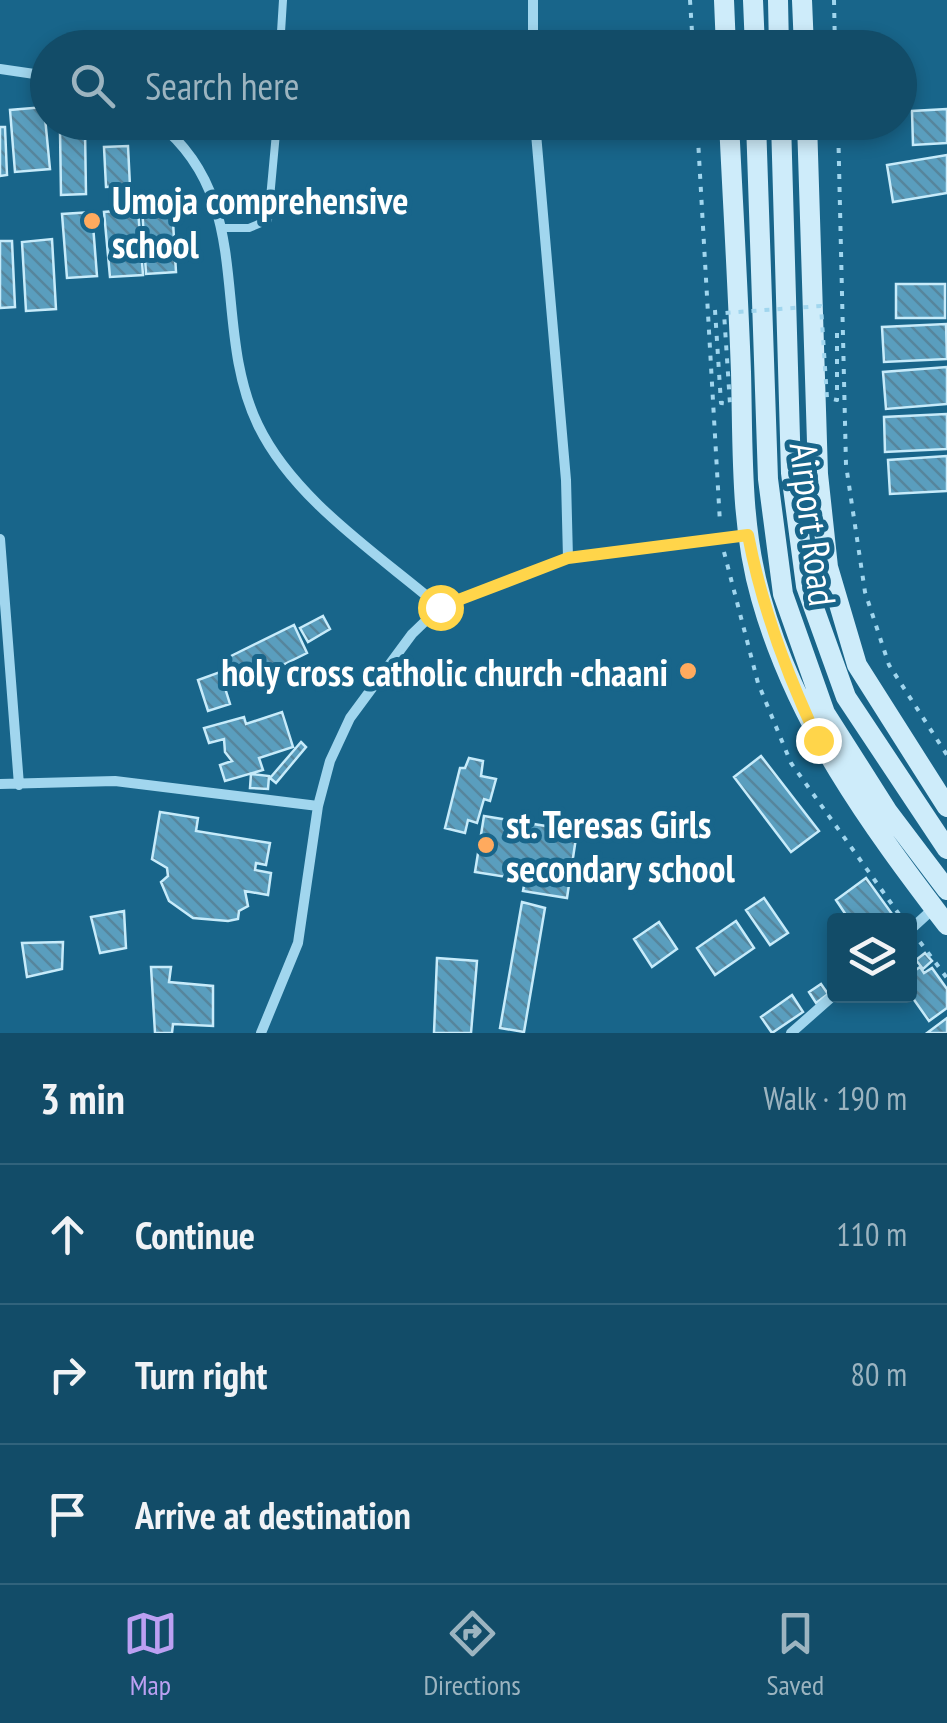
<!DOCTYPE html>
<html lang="en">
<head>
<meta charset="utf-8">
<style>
  body { margin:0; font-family:"PT Sans Narrow",sans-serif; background:#1f5671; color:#f1f3f6 }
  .controls { position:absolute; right:30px; bottom:30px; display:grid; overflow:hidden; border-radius:10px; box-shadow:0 5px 15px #0003 }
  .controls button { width:90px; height:90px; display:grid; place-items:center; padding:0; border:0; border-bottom:2px solid #31637c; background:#124c68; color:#f1f3f6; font:50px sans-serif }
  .stop { position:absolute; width:30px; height:30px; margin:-22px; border:8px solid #ffd54a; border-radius:50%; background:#fff }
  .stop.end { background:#ffd54a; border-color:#fff; box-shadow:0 2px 10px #0008 }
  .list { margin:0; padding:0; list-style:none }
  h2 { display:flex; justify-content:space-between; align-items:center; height:130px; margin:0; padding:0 40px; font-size:42px }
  h2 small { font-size:32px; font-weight:400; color:#9cb4c0 }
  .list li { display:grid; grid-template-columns:65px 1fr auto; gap:30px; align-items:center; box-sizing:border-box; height:140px; padding:0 40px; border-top:2px solid #31637c }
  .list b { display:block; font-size:38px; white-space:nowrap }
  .list em { font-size:32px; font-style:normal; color:#9cb4c0 }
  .icon { flex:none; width:55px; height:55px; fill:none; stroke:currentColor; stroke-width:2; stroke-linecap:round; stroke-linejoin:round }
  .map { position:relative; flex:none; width:947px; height:1033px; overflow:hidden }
  .search { position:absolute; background:#124c68; box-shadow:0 5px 15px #0003; left:30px; right:30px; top:30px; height:110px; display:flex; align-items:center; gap:25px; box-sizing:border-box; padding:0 35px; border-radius:55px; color:#9cb4c0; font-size:38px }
  .sheet { height:550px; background:#124c68 }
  nav { display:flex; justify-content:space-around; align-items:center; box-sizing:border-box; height:140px; border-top:2px solid #31637c; background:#124c68; font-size:28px; color:#9cb4c0 }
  nav a { display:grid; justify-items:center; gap:5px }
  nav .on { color:#bca0f2 }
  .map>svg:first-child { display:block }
  .building { fill:url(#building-back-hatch); stroke:#c7ebfa; stroke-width:2.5 }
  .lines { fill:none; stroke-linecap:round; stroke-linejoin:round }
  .path { stroke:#a1d6ee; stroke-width:4; stroke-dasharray:5 8; stroke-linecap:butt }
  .lane { stroke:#a1d6ee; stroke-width:8 }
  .street { stroke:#a1d6ee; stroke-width:10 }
  .secondary { stroke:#ceecfa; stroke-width:20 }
  .path-bridge { stroke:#a1d6ee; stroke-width:4; stroke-dasharray:5 8; stroke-linecap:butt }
  .route { stroke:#ffd54a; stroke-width:12 }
  .poi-dot { fill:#ffaa5e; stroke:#18658a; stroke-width:4 }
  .labels { text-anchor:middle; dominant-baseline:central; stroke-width:10; stroke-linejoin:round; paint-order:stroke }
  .poi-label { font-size:38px; font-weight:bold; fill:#fff; stroke:#18658a; text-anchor:start }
  .street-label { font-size:38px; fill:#fff; stroke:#18658a }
</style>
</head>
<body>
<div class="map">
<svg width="947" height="1033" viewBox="0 0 947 1033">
  <defs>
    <pattern id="building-back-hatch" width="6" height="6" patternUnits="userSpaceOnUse" patternTransform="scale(2.5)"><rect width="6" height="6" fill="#5a9ebe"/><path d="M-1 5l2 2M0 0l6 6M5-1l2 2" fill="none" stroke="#56859c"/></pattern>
  </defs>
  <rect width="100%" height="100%" fill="#18658a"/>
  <path class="building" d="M44,107L50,169L15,172L10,110Z
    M947,109V143L913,145L912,111Z
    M0,127H5L7,175L0,176Z
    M60,130H85L86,194L61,195Z
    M128,146L130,186L106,187L104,147Z
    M947,155V193L893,202L887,165Z
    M172,205L176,272L146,274L142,206Z
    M138,209L143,275L110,277L104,212Z
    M92,212L97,276L67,278L62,214Z
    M52,239L56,309L26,311L22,242Z
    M0,241H12L15,307L0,308Z
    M896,284H945V318H896Z
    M946,324L947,359L884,362L882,327Z
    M947,367V404L886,409L883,372Z
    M947,414V449L885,452L884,417Z
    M947,456V491L890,494L888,460Z
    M323,616L330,629L308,642L300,628Z
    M294,625L307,653L242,685L229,657Z
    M220,672L230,704L208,711L198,680Z
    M282,712L293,747L259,758L263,770L225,781L220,765L232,761L225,752L224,739L209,743L204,728L244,717L246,724Z
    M301,742L306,747L276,783L270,778Z
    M761,756L819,831L791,852L734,777Z
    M469,758L483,761L481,776L496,779L490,801L484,799L477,823L468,820L465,833L445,828L460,768H465Z
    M251,774L269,776L268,789L250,788Z
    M160,812L198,818L196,831L270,843L266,865L256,863L255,870L271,873L268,895L245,891L248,906L239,911L238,919L228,921L193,918L169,901L161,882L168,876L167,868L152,859Z
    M484,816L577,831L567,898L523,891L525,880L475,872Z
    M866,878L895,918L892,921H850L836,900Z
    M764,898L788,933L770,945L746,910Z
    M522,902L545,908L524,1032L500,1028Z
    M124,911L126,948L100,953L91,917Z
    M736,921L754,948L715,975L697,948Z
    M659,922L677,949L652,967L634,939Z
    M63,942L62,969L27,977L22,943Z
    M925,953L932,961L923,969L916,960Z
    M437,958L477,961L471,1033H434Z
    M151,967H171L169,982L213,986V1026L173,1024L172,1033H155Z
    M920,967L924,973L932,968L947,989V1008L929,1021L910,994V974Z
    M821,984L828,994L816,1003L809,992Z
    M792,995L803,1012L772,1033L761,1017Z
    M947,1018V1033H927Z"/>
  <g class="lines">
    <path class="path" d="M690,0L693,48
      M834,0L835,48
      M697,122L720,523
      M838,122L846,465L865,592L889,665L947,755
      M724,552L758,683L791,763L901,917
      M920,942L947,978"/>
    <path class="lane" d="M280,48L283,0
      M222,228H249L268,220L277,122"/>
    <path class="street" d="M533,0V48
      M0,69L48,76
      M157,122C258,201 209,323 258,425C294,500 378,554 440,607
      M535,122L566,480L568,558
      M468,135L638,129
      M0,539L19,785
      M0,784L115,781L318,806
      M910,930L934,908
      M261,1033L298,943L318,806L330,761L350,718L412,634L440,607L568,558L748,535
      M791,1033L834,995"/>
    <path class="secondary" d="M724,0L726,48
      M753,0L755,48
      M778,0L779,48
      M802,0L804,48
      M729,122C733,206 738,289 741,372C743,448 740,525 761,598C796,723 870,824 947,925
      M756,122L768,479L783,594L825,713L888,812L947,890
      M781,122L791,473L806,586L846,697L947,849
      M807,122L818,474L828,567L857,665L947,807"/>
    <path class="path-bridge" d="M715,310L721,403L730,404L724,313L821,306L827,398L837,400V330"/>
  </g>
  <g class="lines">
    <path class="route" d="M440,607L568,558L748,535C762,608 786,673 818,740"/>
  </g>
  <g class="poi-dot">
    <circle cx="92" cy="221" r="10"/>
    <circle cx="688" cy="671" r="10"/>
    <circle cx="486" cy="845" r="10"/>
  </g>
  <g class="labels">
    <g class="poi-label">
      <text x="112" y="199">Umoja comprehensive<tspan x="112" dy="44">school</tspan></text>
      <text x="668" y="671" text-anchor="end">holy cross catholic church -chaani</text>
      <text x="506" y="823">st. Teresas Girls<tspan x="506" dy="44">secondary school</tspan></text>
    </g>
    <g class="street-label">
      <text transform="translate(814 524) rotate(83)">Airport Road</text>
    </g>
  </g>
</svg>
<div class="controls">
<button><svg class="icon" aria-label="layers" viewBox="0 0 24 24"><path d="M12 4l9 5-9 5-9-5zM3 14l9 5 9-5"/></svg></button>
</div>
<div class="stop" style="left:440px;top:607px"></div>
<div class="stop end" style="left:818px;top:740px"></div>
<div class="search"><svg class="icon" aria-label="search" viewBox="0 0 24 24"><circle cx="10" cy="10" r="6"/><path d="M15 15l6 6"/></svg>Search here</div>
</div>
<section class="sheet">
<h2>3 min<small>Walk · 190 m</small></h2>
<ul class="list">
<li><svg class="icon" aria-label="ahead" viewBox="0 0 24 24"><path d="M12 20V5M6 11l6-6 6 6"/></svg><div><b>Continue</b></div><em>110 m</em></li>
<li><svg class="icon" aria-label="right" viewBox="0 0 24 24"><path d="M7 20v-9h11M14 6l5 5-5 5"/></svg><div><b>Turn right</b></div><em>80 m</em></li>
<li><svg class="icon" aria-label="arrive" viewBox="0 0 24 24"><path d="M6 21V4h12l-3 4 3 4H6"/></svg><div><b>Arrive at destination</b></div></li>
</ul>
</section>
<nav>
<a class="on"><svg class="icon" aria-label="map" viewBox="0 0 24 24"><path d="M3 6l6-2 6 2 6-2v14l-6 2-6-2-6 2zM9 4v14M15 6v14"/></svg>Map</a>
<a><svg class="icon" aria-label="directions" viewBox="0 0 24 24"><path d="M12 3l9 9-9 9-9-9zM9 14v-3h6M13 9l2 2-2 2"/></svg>Directions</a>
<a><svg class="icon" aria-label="saved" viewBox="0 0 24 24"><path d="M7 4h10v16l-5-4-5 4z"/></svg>Saved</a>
</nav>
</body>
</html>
